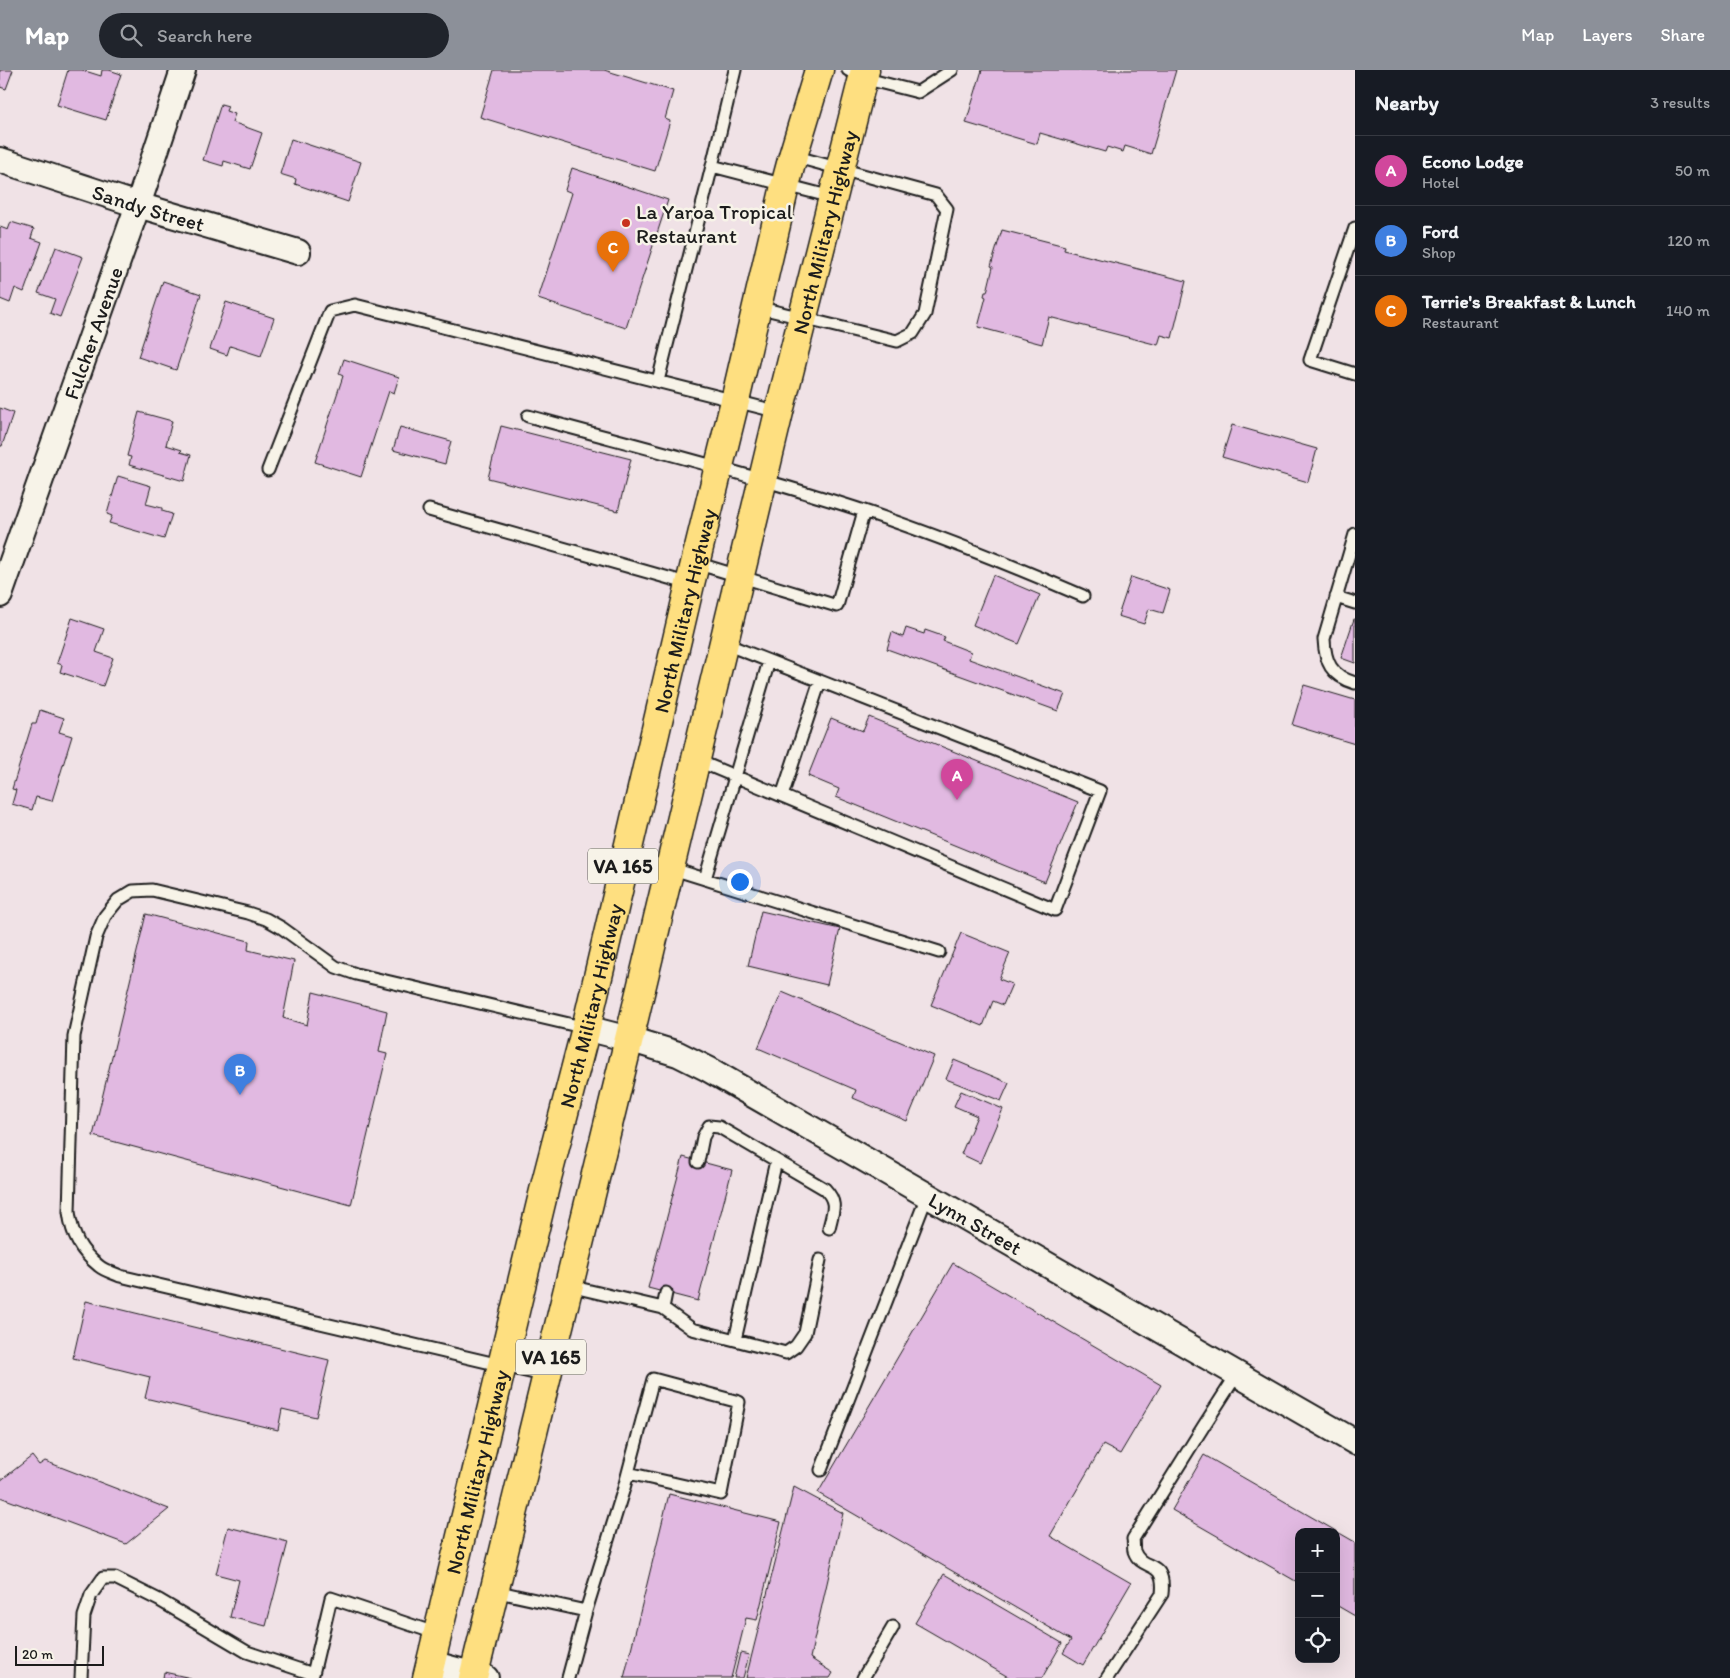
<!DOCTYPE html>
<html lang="en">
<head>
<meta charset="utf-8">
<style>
  body { margin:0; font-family:Itim,sans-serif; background:#20242c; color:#f1f3f6 }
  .controls { position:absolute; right:15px; bottom:15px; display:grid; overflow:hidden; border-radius:10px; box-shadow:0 5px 20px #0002 }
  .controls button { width:45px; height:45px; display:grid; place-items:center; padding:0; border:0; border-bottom:1px solid #363941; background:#171b24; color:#f1f3f6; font:25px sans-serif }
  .scale { position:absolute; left:15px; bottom:12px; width:89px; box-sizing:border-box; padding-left:5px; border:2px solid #1c1c1c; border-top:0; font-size:14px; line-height:18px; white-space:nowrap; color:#1c1c1c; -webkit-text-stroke:4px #f7f3e8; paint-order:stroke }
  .you { position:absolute; left:739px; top:811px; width:18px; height:18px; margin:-12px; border:4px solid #fff; border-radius:50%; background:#1a73e8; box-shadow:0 0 0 8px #1a73e833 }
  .badge { display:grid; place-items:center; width:32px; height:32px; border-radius:50%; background:#8c9099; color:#fff; font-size:16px; font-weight:700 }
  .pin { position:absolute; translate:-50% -41px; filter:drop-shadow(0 1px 2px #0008) }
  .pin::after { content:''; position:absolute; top:26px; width:18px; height:15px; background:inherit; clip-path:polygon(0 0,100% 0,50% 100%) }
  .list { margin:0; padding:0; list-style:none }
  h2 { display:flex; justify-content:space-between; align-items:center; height:65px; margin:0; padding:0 20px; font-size:21px }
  h2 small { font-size:16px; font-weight:400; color:#9ea1a6 }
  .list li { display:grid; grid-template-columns:32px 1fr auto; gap:15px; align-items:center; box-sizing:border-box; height:70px; padding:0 20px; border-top:1px solid #363941 }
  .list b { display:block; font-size:19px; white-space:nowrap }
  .list p { margin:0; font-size:16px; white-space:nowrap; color:#9ea1a6 }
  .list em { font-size:16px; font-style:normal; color:#9ea1a6 }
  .icon { flex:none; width:28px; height:28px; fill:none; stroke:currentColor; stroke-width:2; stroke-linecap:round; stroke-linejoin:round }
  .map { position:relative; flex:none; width:1355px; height:1608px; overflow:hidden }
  header { display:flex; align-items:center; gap:30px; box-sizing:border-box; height:70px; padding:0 25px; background:#8c9099; color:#fff }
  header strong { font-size:24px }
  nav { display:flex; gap:28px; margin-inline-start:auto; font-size:18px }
  .search { width:350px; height:45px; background:#20242c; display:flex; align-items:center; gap:12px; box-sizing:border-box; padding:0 18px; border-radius:28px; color:#9ea1a6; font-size:19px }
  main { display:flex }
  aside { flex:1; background:#171b24 }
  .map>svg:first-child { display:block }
  .building { fill:#e1b9e1; stroke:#1c1c1c }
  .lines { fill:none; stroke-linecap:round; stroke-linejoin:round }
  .lane-casing { stroke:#1c1c1c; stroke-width:15 }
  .street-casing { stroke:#1c1c1c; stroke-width:28 }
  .primary-casing { stroke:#1c1c1c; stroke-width:31 }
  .lane { stroke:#f7f3e8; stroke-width:11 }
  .street { stroke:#f7f3e8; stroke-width:24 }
  .primary { stroke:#fedf80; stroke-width:28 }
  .poi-dot { fill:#c8321e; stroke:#f7f3e8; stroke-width:2 }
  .labels { text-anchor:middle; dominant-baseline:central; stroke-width:5; stroke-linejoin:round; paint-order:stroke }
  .shield { fill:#f7f3e8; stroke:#5e5c59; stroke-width:1 }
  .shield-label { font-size:20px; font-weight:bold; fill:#1c1c1c }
  .street-label { font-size:21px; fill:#1c1c1c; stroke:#f7f3e8 }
  .poi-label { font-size:21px; fill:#1c1c1c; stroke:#f7f3e8; text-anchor:start }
</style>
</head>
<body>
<header>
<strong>Map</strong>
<div class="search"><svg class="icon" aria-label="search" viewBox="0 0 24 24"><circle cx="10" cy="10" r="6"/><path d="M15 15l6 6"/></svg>Search here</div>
<nav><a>Map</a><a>Layers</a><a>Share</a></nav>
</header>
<main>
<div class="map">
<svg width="1355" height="1608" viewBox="0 0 1355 1608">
  <rect width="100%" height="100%" fill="#f0e2e6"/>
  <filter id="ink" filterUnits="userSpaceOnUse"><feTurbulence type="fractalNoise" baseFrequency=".02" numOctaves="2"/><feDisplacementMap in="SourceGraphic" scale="10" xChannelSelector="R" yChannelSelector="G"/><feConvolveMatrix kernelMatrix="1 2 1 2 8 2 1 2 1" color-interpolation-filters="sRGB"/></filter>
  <g filter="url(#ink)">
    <path class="building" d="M0,0H13L6,19L0,17Z
      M68,0H82L101,6L102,0H109L121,4L106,50L57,35Z
      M494,0H604L673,21L665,49L670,51L655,101L480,47Z
      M982,0H1176L1151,84L1125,76L1123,82L1107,77L1105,82L1040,63L1037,74L966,53Z
      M221,34L228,36L226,41L235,44L232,52L262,63L250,99L224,91L223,96L203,90Z
      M291,69L361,92L348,132L295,114L296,109L280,104Z
      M572,98L668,130L626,258L538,229L572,123L565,120Z
      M11,152L34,159L31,168L42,172L24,222L15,218L10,233L0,229V157L8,160Z
      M1002,160L1065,176L1064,180L1186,211L1172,268L1161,265L1158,275L1049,247L1042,274L978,257L986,227L984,226L985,222H987L993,197L991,196Z
      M56,177L83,187L60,247L50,243L55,229L38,223Z
      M163,211L201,224L176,300L138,287Z
      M226,232L274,248L261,286L230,276L227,285L210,279Z
      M344,289L399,307L394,323L389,321L361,407L315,392L343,306L339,304Z
      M0,338L13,343L2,376H0Z
      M139,342L172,351L166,375L182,380L180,382L191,385L184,411L129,395L131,387L127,386Z
      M1232,355L1317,379L1308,412L1222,387Z
      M501,356L631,389L618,441L488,408Z
      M400,357L451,371L445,394L393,380Z
      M118,406L151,416L146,434L162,438V441L172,444L164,469L109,453L112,446L107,444Z
      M993,505L1040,525L1019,574L973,555Z
      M1131,507L1170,520L1163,543L1149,539L1144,554L1118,546Z
      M72,548L104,559L96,582L113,588L103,616L60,602L62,595L57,593Z
      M1354,549H1355V593L1341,588Z
      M906,558L924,564L925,560L945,567L943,571L971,582L969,589L1065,624L1058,641L887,579L892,562L903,567Z
      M1304,615L1355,630V674L1292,655Z
      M40,640L64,648L59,662L72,666L52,731L36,727L32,740L12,734L16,720L12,719L32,654H36Z
      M869,647L1078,732L1045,812L836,727L839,719L808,706L831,648L863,661Z
      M761,841L840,859L827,915L748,896Z
      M146,844L249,871L248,880L294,891L283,948L307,955L313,922L387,941L379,982L387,984L351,1135L93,1066Z
      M961,863L1010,883L999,909L1012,914L1003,935L993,931L983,956L931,935Z
      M782,922L934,986L907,1051L853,1028L856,1020L758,978Z
      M954,990L1009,1013L1001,1031L946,1009Z
      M961,1021L1003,1039L980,1093L961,1084L977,1046L954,1036Z
      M683,1087L732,1100L698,1231L648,1218Z
      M953,1193L1161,1315L1120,1384L1103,1375L1050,1466L1131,1513L1083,1595L1063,1583L1071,1570L818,1423Z
      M86,1231L329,1290L316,1347L282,1339L278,1360L145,1328L150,1307L73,1288Z
      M1204,1385L1355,1472V1546L1336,1535V1462H1299V1513L1172,1440Z
      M32,1386L39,1395L45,1391L169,1439L126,1474L0,1427V1411Z
      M794,1417L843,1443L810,1588L833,1603L830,1608H746Z
      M669,1424L781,1452L757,1550L746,1548L731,1608H624Z
      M228,1457L288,1472L266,1556L230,1547L239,1510L216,1504Z
      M944,1504L1062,1573L1042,1608H1010L915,1553Z
      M740,1583L749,1585L743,1608H734Z
      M164,1602L191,1608H163Z"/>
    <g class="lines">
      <g class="lane-casing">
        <path id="lane" d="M848,0L863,8L918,22L952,0
          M712,96L735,0
          M1355,158L1310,290L1355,304
          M757,237L897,271L913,263L925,244L947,139L936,125L793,86
          M658,311L712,96L832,127
          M528,346C623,372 719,396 813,425C905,452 995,488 1083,526
          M268,400L330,241L355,235L779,342
          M429,440L690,514
          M1355,464L1324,569C1325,592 1331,606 1355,613
          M696,493L837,536L864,441
          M1336,527L1355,533
          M696,690L1055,840L1100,721L723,573
          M782,726L820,611
          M625,784L939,882
          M705,809L769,591
          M698,1092L703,1067L709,1056L719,1057L825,1119C838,1133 833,1140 829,1158
          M569,1216L663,1238L692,1259L786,1283L796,1276L805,1263L820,1190
          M663,1238L666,1223
          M735,1270L776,1091
          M547,1306L120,1206C114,1203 105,1201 99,1196C80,1181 72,1165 69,1142L74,966L96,867L105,846L118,830L133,821L152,820L248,843L266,849L282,858L336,897L356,904L586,958
          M821,1400L927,1126
          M494,1521L586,1541L568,1608
          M586,1541L624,1418L653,1309L739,1332L721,1424L628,1403
          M81,1608L84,1546L91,1525L103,1508H115L159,1530L247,1582L313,1604L331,1528L438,1564
          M863,1608L893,1557
          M1107,1608L1162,1524C1166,1487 1142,1503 1134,1481C1133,1478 1134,1473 1133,1469L1203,1357L1237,1304"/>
      </g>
      <g class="street-casing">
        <g id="street">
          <path id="s1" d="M0,90L138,135L298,182"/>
          <path id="s2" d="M0,525L138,135L183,0"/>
          <path id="s3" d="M586,958L629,969L678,984L708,999L1355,1372"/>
          <path d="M431,1593L486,1608"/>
        </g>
      </g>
      <g class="primary-casing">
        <g id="primary">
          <path id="s4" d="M427,1608L546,1112L586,958L690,514L735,331L785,116L793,86L819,0"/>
          <path id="s5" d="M473,1608L629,969L779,342L865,0"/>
        </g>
      </g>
      <use href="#lane" class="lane"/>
      <use href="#street" class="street"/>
      <use href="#primary" class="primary"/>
    </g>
  </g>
  <circle class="poi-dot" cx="626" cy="153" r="5"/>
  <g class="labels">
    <g class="shield">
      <rect x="588" y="778.5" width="70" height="35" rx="4"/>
      <rect x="516" y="1269.5" width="70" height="35" rx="4"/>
    </g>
    <g class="shield-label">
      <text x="623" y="796">VA 165</text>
      <text x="551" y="1287">VA 165</text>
    </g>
    <g class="street-label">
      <text stroke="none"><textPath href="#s1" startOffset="156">Sandy Street</textPath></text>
      <text stroke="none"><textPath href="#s5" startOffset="1488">North Military Highway</textPath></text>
      <text stroke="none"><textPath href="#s2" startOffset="278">Fulcher Avenue</textPath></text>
      <text stroke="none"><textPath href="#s4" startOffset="1098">North Military Highway</textPath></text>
      <text stroke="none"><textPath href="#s4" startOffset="692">North Military Highway</textPath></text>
      <text stroke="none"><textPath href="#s3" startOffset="438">Lynn Street</textPath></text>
      <text stroke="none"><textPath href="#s4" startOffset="212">North Military Highway</textPath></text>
    </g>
    <g class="poi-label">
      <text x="636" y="141">La Yaroa Tropical<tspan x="636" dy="24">Restaurant</tspan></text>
    </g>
  </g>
</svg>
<div class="controls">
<button>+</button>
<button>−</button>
<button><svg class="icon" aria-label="locate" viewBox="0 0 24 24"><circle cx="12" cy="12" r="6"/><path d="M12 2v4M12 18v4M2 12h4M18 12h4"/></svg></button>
</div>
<div class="scale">20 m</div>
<div class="you"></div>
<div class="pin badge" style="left:957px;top:730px;background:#d1479c">A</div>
<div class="pin badge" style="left:240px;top:1025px;background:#3f7fe0">B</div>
<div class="pin badge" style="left:613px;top:202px;background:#e8710a">C</div>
</div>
<aside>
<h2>Nearby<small>3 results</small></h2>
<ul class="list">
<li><span class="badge" style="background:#d1479c">A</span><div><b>Econo Lodge</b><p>Hotel</p></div><em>50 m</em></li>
<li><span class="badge" style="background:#3f7fe0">B</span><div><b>Ford</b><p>Shop</p></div><em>120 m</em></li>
<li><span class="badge" style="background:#e8710a">C</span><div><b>Terrie's Breakfast &amp; Lunch</b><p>Restaurant</p></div><em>140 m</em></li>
</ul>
</aside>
</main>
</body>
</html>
